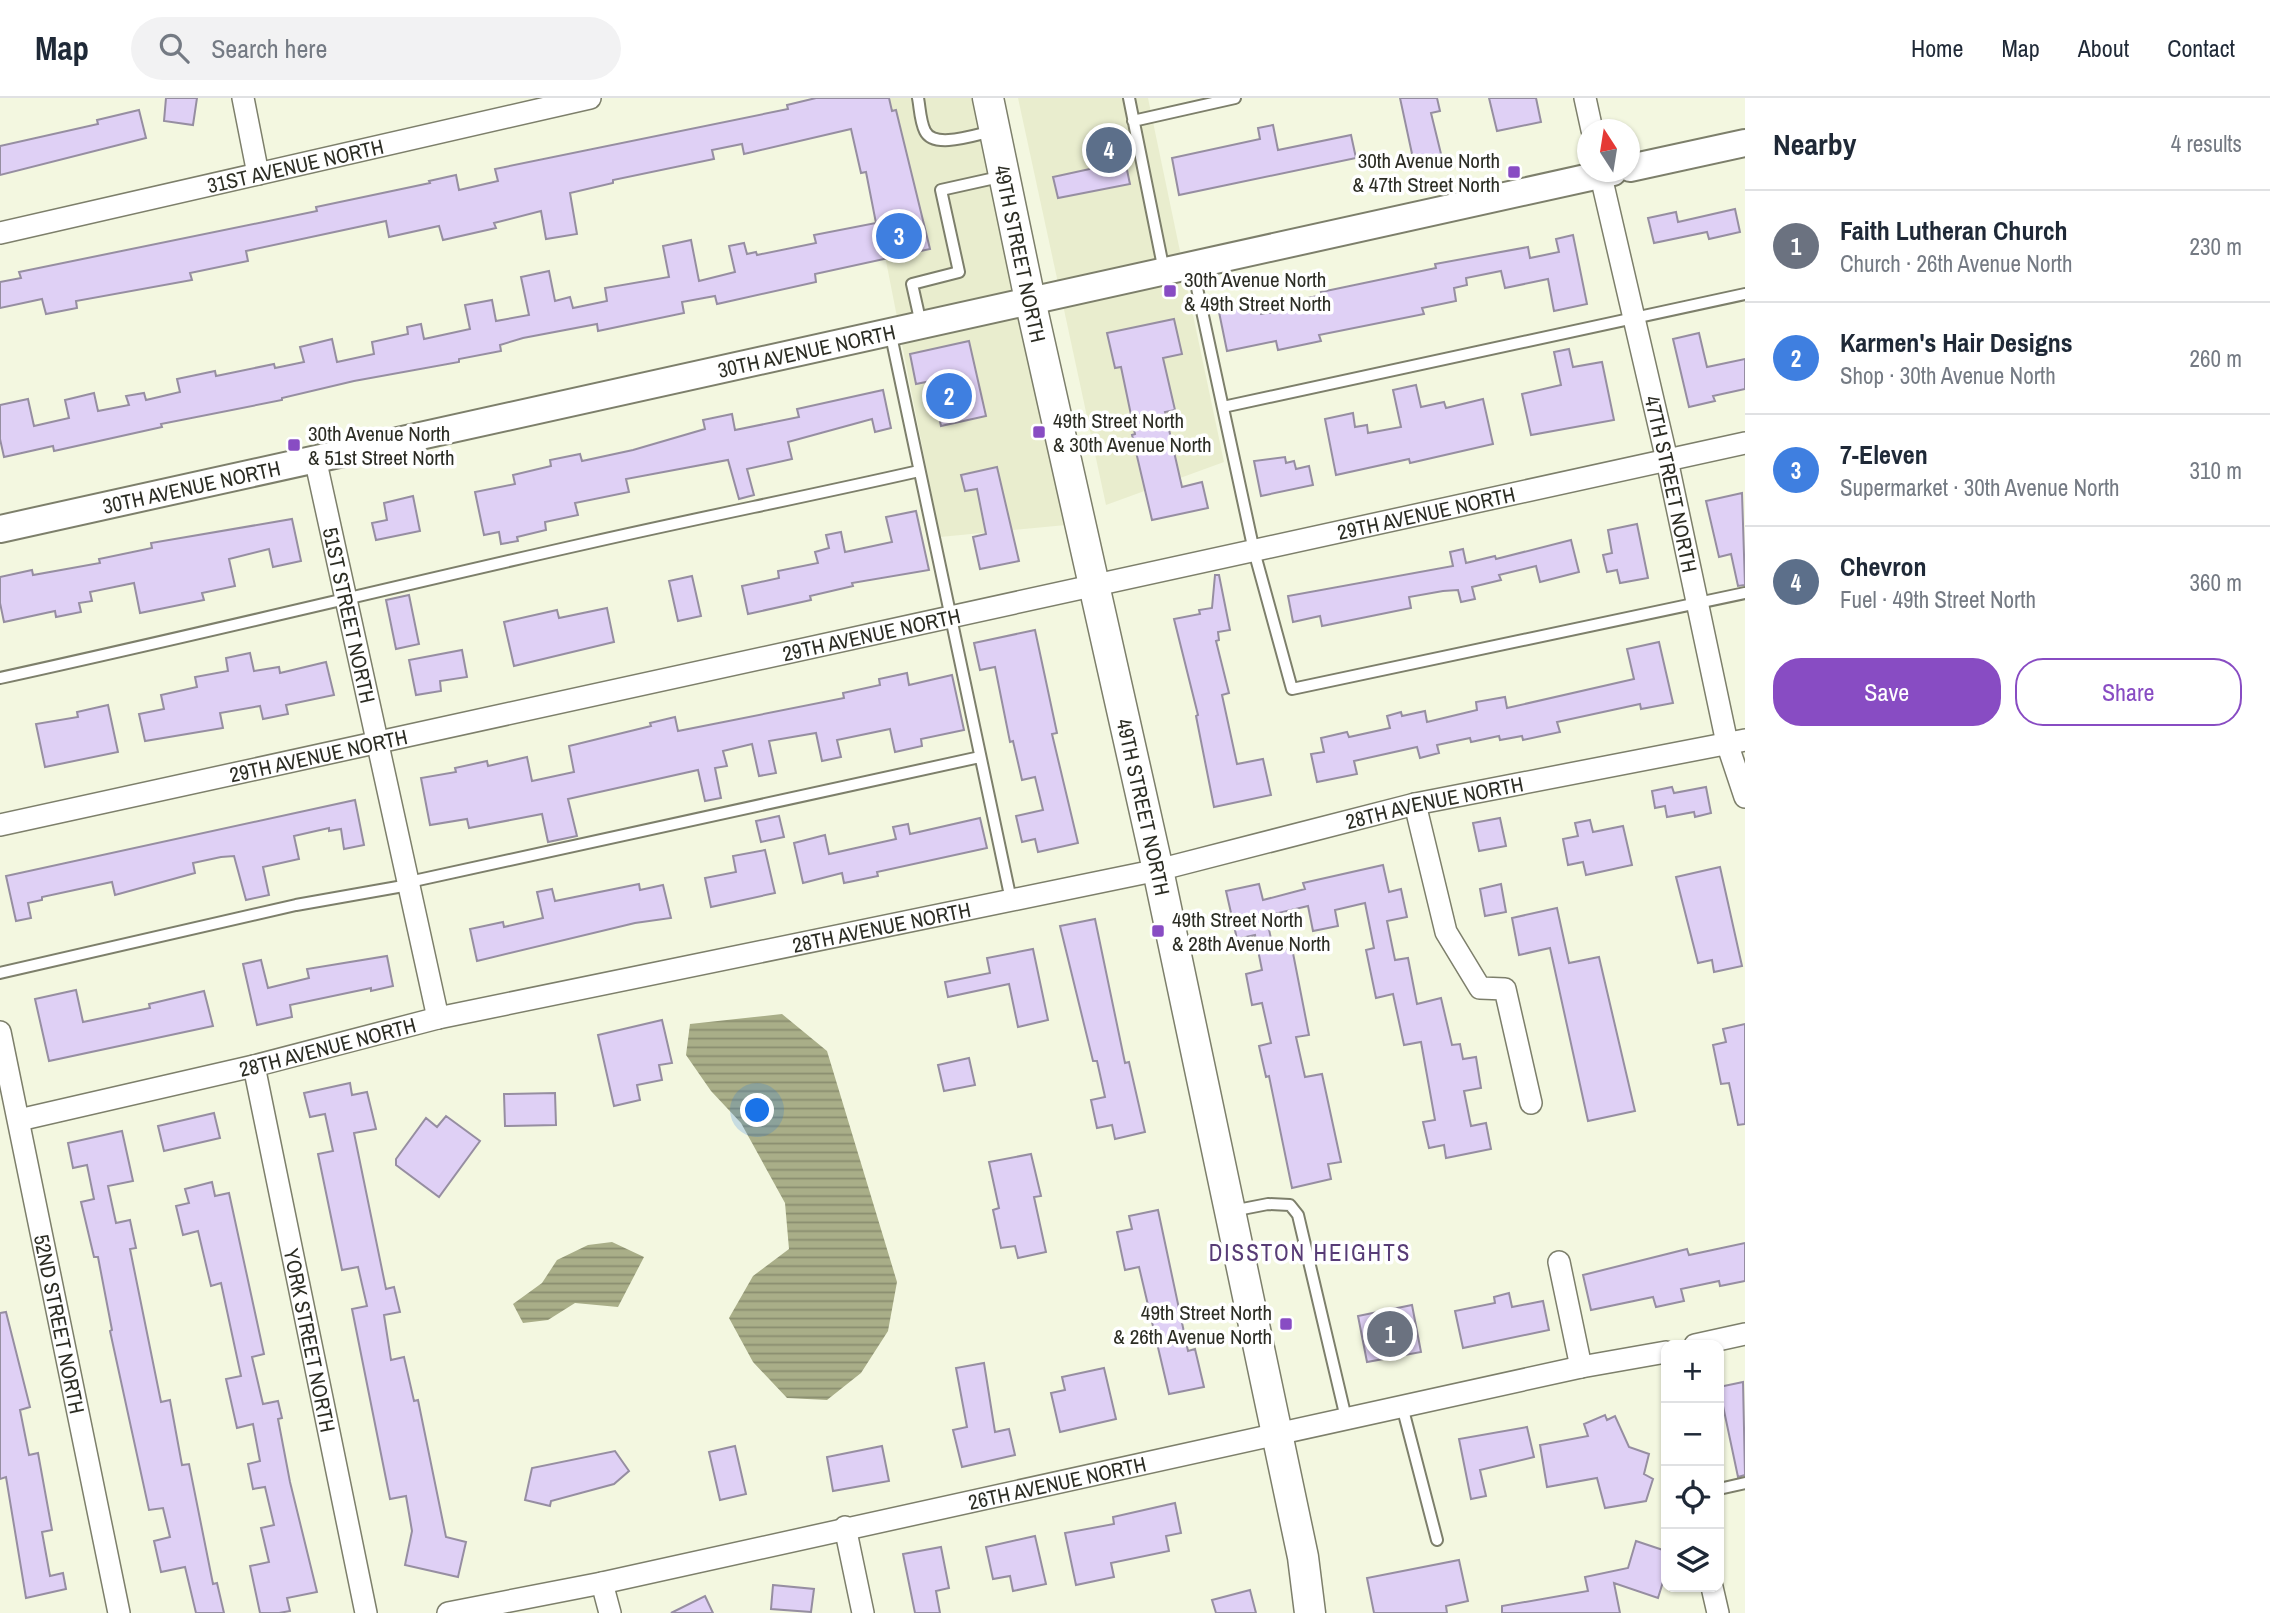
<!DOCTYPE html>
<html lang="en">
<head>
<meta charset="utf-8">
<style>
  body { margin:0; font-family:"Archivo Narrow",sans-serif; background:#f2f2f3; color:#1f2937 }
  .controls { position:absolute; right:21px; bottom:21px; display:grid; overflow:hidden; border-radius:14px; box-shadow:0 2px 5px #0004 }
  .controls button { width:63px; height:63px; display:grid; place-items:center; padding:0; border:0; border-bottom:2px solid #e0e1e3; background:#fff; color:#1f2937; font:35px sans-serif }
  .compass { position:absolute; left:1577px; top:21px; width:63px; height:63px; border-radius:50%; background:#fff; box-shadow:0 2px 5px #0004; rotate:348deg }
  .you { position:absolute; left:758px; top:1013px; width:24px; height:24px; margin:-18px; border:5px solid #fff; border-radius:50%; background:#1a73e8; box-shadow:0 0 0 10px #1a73e833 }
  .badge { display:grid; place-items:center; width:46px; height:46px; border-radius:50%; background:#884cc3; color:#fff; font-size:23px; font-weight:700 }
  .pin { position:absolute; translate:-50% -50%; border:4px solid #fff; box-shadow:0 2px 7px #0006 }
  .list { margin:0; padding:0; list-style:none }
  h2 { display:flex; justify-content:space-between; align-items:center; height:91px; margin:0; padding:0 28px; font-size:30px }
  h2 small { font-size:23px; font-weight:400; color:#747a83 }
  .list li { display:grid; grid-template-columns:46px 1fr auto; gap:21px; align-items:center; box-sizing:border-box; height:112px; padding:0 28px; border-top:2px solid #e0e1e3 }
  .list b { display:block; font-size:26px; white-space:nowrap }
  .list p { margin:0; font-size:23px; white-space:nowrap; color:#747a83 }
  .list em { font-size:23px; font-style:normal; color:#747a83 }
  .actions { display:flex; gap:14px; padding:21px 28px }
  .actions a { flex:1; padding:16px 0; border:2px solid #884cc3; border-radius:28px; text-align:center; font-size:24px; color:#884cc3 }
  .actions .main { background:#884cc3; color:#fff }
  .icon { flex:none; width:38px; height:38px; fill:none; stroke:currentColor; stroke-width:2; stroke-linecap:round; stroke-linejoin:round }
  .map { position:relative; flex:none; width:1745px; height:1515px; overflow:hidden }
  header { display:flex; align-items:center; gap:42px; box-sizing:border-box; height:98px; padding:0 35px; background:#fff; border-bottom:2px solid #e0e1e3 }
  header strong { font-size:33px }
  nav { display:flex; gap:38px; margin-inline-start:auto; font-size:24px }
  .search { width:490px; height:63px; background:#f2f2f3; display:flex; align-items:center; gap:18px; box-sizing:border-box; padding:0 24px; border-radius:38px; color:#747a83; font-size:26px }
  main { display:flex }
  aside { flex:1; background:#fff }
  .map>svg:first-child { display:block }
  .built { fill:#e9edce }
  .water { fill:url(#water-rules) }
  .building { fill:#dfd0f5; stroke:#968ea1; stroke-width:2 }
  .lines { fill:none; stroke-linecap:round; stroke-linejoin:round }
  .service-casing { stroke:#7d7f6b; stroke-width:14 }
  .minor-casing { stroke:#7d7f6b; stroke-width:24 }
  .tertiary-casing { stroke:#7d7f6b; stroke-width:30 }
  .secondary-casing { stroke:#7d7f6b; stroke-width:33 }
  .service { stroke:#fff; stroke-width:10 }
  .minor { stroke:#fff; stroke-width:21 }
  .tertiary { stroke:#fff; stroke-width:26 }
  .secondary { stroke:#fff; stroke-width:30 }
  .poi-dot { fill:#884cc3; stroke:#fff; stroke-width:2.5 }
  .labels { text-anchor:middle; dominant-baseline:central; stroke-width:7; stroke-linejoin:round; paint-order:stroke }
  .poi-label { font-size:21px; fill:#2c2d24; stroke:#fff; text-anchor:start }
  .street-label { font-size:21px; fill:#2c2d24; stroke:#fff }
  .neighbourhood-label { font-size:23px; letter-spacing:2px; fill:#573b76; stroke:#fff }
</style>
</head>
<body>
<header>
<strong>Map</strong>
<div class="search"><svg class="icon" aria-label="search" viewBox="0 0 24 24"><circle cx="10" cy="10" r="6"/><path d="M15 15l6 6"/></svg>Search here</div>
<nav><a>Home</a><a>Map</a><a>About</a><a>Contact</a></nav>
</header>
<main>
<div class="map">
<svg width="1745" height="1515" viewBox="0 0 1745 1515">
  <defs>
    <pattern id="water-rules" width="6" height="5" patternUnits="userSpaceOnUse" patternTransform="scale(1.75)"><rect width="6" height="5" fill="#a9ae88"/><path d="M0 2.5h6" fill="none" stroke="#8a8e6f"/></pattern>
  </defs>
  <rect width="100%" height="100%" fill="#f3f7e0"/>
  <path class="built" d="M854,0H975L1016,194L897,219Z
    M1018,0H1148L1181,158L1058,185Z
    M1185,179L1224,364L1106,407L1063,207Z
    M1021,216L1066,427L940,439L901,241Z"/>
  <path class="water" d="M782,916L827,953L897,1184L888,1233L861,1275L827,1302L787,1300L753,1264L729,1220L753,1178L789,1151L785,1105L741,1025L711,993L686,957L690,926Z
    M612,1144L644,1159L618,1209L575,1205L548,1222L523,1225L513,1206L542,1185L557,1162L588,1147Z"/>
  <path class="building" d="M166,0H197L193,27L164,23Z
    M816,0H889L892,13L896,12L930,151L815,176L816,184L717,206L715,198L682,204L684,215L598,233L597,226L523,240L500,247L501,253L459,261V264L354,283L282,300V302L161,326L162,329L54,353L53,348L4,359L0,341V307L28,301L34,328L69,320L65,302L94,295L98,313L129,307L126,298L144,295L146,302L180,294L177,281L215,273L216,278L274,266L275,270L304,264L300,249L332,241L337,264L374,256L372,244L408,236L407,229L421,226L424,241L470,231L465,207L492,202L496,223L529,217L521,179L549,173L555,203L570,199L573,210L607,203L605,190L669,179L663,148L691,142L699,183L735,174L729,148L744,145L747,156L756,154L757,157L816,145L814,137L876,125L866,74L861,75L851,31L744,56L742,46L712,52L714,61L613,82V85L570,95L577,136L546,141L541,113L494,125L496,130L443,142L439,128L389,139L386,123L246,153L248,163L190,175L192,182L76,203L77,210L46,216L42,201L0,210V184L21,180L19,174L317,113L316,109L430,85L429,83L456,77L459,92L498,83L495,71L788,11L787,7Z
    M1400,0H1437L1440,13L1431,15L1442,60L1414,65Z
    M1489,0H1536L1541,24L1497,33Z
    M139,12L146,40L0,77V48L98,26L97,22Z
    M1273,27L1278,52L1351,37L1356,60L1179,97L1172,60L1260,41L1258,30Z
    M1118,30L1130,86L1058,100L1053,79L1099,69L1092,36Z
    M1735,111L1740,134L1709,141L1707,134L1654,145L1648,120L1676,114L1678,124Z
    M1573,137L1587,206L1554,213L1548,181L1505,190L1501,173L1466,180L1467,187L1454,190L1456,203L1422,210L1424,216L1319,237L1321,243L1278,252L1276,243L1227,253L1219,214L1259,206L1261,216L1296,211L1294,203L1322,197L1321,194L1436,170L1435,166L1528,149L1530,160L1559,154L1556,141Z
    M1174,221L1182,256L1163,260L1175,312L1165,314L1182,389L1202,384L1208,410L1152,422L1132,337L1135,336L1121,269L1115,270L1107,235Z
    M1699,235L1707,269L1745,261V291L1713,298L1715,303L1689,309L1673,241Z
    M969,243L986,318L941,328L931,283L916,286L910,256Z
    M1569,251L1573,269L1602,264L1614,322L1531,337L1522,296L1561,287L1554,254Z
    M1416,287L1421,309L1444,304L1446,310L1483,301L1493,346L1410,365L1409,361L1336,377L1325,321L1353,315L1355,329L1367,327L1368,335L1401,329L1393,292Z
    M883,292L891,330L875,334L872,321L788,344L792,361L747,371L754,397L739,401L728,362L626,381L629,394L575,405L578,417L545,424L546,432L517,439L518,443L501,446L499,434L484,437L475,394L515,386L513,377L551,368L550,362L580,356L582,363L633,352L705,331L703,322L732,316L735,332L799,319L797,311Z
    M1285,359L1286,365L1294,363L1296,371L1309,368L1313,387L1261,398L1254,363Z
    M997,369L1019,463L980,471L973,439L986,436L977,391L965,393L961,377Z
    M1742,395L1745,487L1738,488L1731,456L1719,459L1706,403Z
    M413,398L420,433L376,442L372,425L387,422L384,405Z
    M916,413L929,472L852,485L853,488L810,498L811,502L748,516L742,488L779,480L778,473L818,465L815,454L829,450L826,437L841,434L845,454L892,444L886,419Z
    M292,421L301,463L273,469L269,451L229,461L235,488L202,495L204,502L140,515L134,485L90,494L92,503L79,505L81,514L56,519L55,513L4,524L0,505V479L32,472L33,477L100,465L99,461L152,450L151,445Z
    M1637,426L1648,480L1620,485L1617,472L1607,474L1603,457L1612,455L1608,432Z
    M1571,442L1579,474L1540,484L1536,468L1499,477L1501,482L1472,489L1475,501L1461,504L1458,492L1443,493L1409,499L1411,510L1322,528L1320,518L1293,524L1288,498L1453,468L1450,454L1463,451L1466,465L1495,458L1496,461Z
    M1215,477H1219L1230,532L1218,534L1219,542L1216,543L1229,595L1222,597L1237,666L1263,661L1271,697L1214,709L1196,618L1198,617L1174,521L1200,516L1199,512L1212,510Z
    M692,478L701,518L678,523L669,483Z
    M409,497L419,546L396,551L386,502Z
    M607,510L614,544L514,568L504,524L557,512L559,520Z
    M1035,532L1057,635L1052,636L1078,745L1038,754L1035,741L1022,744L1016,718L1043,712L1035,679L1022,682L1013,643L1010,644L995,569L980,572L974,545Z
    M1659,544L1673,605L1641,611L1640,606L1557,624L1560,634L1523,642L1522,638L1500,642L1499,638L1471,644L1470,640L1437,647L1439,655L1420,660L1417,649L1354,663L1357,676L1317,684L1311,656L1324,654L1321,640L1347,634L1349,639L1390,630L1387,618L1401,614L1402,618L1425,613L1427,624L1477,612L1476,604L1505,599L1507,610L1634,581L1627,551Z
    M462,552L467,579L440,583L441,593L416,597L409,562Z
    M250,555L254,573L279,569L280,575L326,564L334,597L286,607L288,616L263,621L260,608L220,615L223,630L145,643L139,616L164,611L161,597L197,589L195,579L228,573L226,560Z
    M907,575L909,587L952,577L964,632L921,641L922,648L895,654L890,631L837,642L841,659L822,663L816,635L769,643L776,675L759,678L752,646L723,653L727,668L715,670L721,700L705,703L698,672L568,701L577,738L548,744L542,716L469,730L467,721L430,727L421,680L456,674L455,670L487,663L488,668L527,659L532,683L574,674L569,648L651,628L650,625L675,619L678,633L844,600L843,595L880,587L879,581Z
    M108,607L118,654L45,669L36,626L78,619L77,614Z
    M1672,689L1674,695L1706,689L1711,715L1695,719L1694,714L1667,719L1665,708L1655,710L1652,693Z
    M355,702L364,747L344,751L341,731L329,733V730L294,738L299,761L263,769L269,797L246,802L234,758L221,759L193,765L195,775L115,797L112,784L42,799V802L28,805L31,820L16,823L6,778Z
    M779,718L784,739L761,744L756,723Z
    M980,720L987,750L877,774L878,778L844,785L842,775L803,785L794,745L825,737L829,756L896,741L893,729L908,726L910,736Z
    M1500,720L1506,748L1479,753L1473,725Z
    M1590,722L1593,734L1623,728L1632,767L1586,777L1583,764L1568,767L1563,741L1578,738L1575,725Z
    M765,752L775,795L711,809L705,780L736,774L733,758Z
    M1383,767L1389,794L1401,791L1407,819L1387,823L1395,862L1408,860L1417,906L1441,900L1452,947L1460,946L1463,961L1476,959L1481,990L1464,993L1471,1028L1486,1025L1491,1051L1446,1060L1444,1047L1429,1050L1423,1024L1435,1022L1421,944L1404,947L1393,896L1376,900L1366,852L1374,850L1365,805L1335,812L1338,828L1313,833L1308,808L1266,818L1274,854L1292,850L1309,937L1296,939L1305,979L1322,976L1341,1064L1328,1066L1331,1081L1292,1090L1269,978L1266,979L1259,948L1271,945L1262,905L1252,907L1246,876L1262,872L1255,837L1237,841L1226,793L1259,786L1263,802L1305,791L1303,785Z
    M1720,769L1742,868L1714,874L1712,862L1698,865L1676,779Z
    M639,786L640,792L663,787L671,820L635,825L477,863L470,831L503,824L504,829L543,820L537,794L552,791L555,803Z
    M1501,786L1506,814L1485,818L1480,791Z
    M1557,810L1569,865L1599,859L1635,1013L1588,1023L1550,850L1519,857L1512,820Z
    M1095,821L1125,965L1129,964L1145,1034L1115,1041L1112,1027L1097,1030L1091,1002L1105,999L1097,963H1093L1060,828Z
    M1033,851L1048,922L1018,929L1009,886L948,899L945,884L990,875L987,860Z
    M387,858L393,888L371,893V890L290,907L292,919L257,927L243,866L261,862L268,890L309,880L307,871Z
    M76,892L83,924L150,910L149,906L204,893L213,928L49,963L35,901Z
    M662,922L672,965L659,967L662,982L637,987L640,1002L614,1008L598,937Z
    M1745,926V1026L1738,1027L1729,985L1721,986L1713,947L1726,944L1723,931Z
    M969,960L975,987L944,993L938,967Z
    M350,985L352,997L367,994L376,1031L354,1035L386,1191L394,1189L400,1214L384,1217L391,1262L404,1259L414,1303L418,1302L446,1439L466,1444L458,1479L405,1467L412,1433L406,1398L390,1401L352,1211L367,1208L358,1169L342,1172L318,1056L333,1053L325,1016L310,1019L304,995Z
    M555,995L556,1027L505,1028L504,996Z
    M214,1015L220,1040L164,1053L158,1028Z
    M446,1018L480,1043L439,1099L396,1067V1061L426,1020L437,1029Z
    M122,1033L133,1083L108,1088L116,1125L130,1122L136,1150L130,1151L161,1304L170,1302L182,1367L189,1366L213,1486L217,1485L224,1515H196L185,1469L161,1474L154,1443L170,1439L163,1410L149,1412L110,1233L112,1232L98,1159H94L81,1104L94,1101L87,1067L73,1070L68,1045Z
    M1031,1056L1041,1098L1034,1099L1046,1154L1018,1160L1015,1148L1001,1150L993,1112L999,1110L989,1064Z
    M212,1084L215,1098L229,1095L264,1256L252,1259L263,1306L278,1303L282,1320L278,1321L290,1384L317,1494L287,1500L290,1513L279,1515H260L250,1468L269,1464L261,1430L274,1427L265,1389L253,1391L248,1366L260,1363L253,1326L237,1330L226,1281L241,1278L221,1185L211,1188L198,1133L183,1137L176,1108L189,1105L185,1091Z
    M1158,1112L1188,1253L1195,1251L1204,1289L1169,1296L1139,1169L1125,1172L1117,1134L1132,1131L1129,1118Z
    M1745,1145V1183L1720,1188L1719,1183L1681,1191L1684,1203L1656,1209L1653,1199L1591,1212L1583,1177L1687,1151L1689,1157Z
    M1509,1195L1512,1209L1543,1203L1549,1232L1463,1250L1455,1213L1495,1205L1494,1199Z
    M1412,1207L1421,1254L1367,1264L1358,1218Z
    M6,1214L30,1309L20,1312L29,1357L38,1355L52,1432L42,1434L50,1478L63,1475L66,1491L26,1500L6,1379L0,1381V1215Z
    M984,1265L995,1334L1009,1331L1015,1357L962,1369L953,1332L967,1329L956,1270Z
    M1104,1270L1116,1321L1060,1334L1051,1295L1065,1292L1062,1279Z
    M1743,1284L1745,1377L1738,1379L1719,1289Z
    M1605,1317L1607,1322L1615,1318L1629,1349L1649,1356L1644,1376L1653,1381L1646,1403L1605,1410L1597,1380L1547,1389L1540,1347L1588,1338L1584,1326Z
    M1527,1329L1534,1359L1480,1372L1486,1398L1471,1401L1459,1341Z
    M735,1348L746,1396L720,1402L709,1354Z
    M882,1348L889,1383L833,1393L827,1359Z
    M615,1353L629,1373L614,1386L551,1403L550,1408L525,1402L532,1370Z
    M1175,1405L1181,1435L1166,1438L1169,1453L1111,1465L1114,1479L1076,1487L1065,1435L1114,1426L1113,1419Z
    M1035,1438L1046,1486L1013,1493L1010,1478L993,1481L986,1449Z
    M1636,1443L1666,1453V1474L1658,1500L1614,1485L1620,1515H1502V1508L1588,1493L1585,1479L1628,1470Z
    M941,1449L949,1490L936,1493L940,1515H915L903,1456Z
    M1459,1462L1468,1503L1446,1508L1447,1515H1374L1367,1480Z
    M773,1487L814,1491L811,1514L771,1511Z
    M1250,1492L1256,1515H1216L1212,1502Z
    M705,1498L713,1515H671Z"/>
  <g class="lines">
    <g class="service-casing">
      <path id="service" d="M918,0C920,10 920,23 925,33C934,52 977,36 993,33
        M1129,0L1164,173
        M1133,23L1235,0
        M1192,167L1254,453L1292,591L1745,495
        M921,226L912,186L959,174L941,92L1004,78
        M890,233L1011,802
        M1223,309L1745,196
        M0,580C197,537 392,489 588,445C698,420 809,398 919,373
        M409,784L980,659
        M0,875L296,807L409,787
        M1232,1113L1268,1106L1290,1107L1298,1117L1346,1320
        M1402,1308L1437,1442
        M1719,1391L1745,1385"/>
    </g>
    <g class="minor-casing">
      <g id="minor">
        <path d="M243,0L258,76"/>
        <path d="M1585,0L1592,32"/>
        <path id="s1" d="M1600,74L1667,362L1727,645L1745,699"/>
        <path id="s2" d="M0,135L590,0"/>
        <path id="s3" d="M315,360L438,920"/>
        <path d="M1415,706L1446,834L1480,890L1505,891L1531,1005"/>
        <path id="s4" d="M0,727L1745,345"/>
        <path id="s5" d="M0,934L119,1515"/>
        <path id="s6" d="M254,968L366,1515"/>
        <path id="s7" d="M19,1022L254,968L438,920L1158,772L1415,706L1745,642"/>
        <path d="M1559,1164L1581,1269"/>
        <path d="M1695,1247L1745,1236"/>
        <path d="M845,1429L863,1515"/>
        <path d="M602,1485L610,1515"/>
        <path d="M1712,1489L1718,1515"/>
        <path id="s8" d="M448,1515L602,1485L1581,1269L1666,1254"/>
      </g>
    </g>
    <g class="tertiary-casing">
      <g id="tertiary">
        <path d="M1630,70L1745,45"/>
        <path id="s9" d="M0,431L1613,74"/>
      </g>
    </g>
    <g class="secondary-casing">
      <g id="secondary">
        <path id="s10" d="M988,0L1030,202L1158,772L1303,1459L1310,1515"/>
      </g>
    </g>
    <use href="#service" class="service"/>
    <use href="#minor" class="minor"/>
    <use href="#tertiary" class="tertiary"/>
    <use href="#secondary" class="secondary"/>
  </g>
  <g class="poi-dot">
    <rect x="1507" y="67" width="14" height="14" rx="3.5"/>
    <rect x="1163" y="186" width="14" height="14" rx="3.5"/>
    <rect x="1032" y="327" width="14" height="14" rx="3.5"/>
    <rect x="287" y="340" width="14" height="14" rx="3.5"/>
    <rect x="1151" y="826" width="14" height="14" rx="3.5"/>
    <rect x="1279" y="1219" width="14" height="14" rx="3.5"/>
  </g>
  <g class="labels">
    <g class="poi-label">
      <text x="1500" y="62" text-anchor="end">30th Avenue North<tspan x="1500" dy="24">&amp; 47th Street North</tspan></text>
      <text x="1184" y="181">30th Avenue North<tspan x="1184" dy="24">&amp; 49th Street North</tspan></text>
      <text x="1053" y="322">49th Street North<tspan x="1053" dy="24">&amp; 30th Avenue North</tspan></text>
      <text x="308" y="335">30th Avenue North<tspan x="308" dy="24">&amp; 51st Street North</tspan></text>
      <text x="1172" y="821">49th Street North<tspan x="1172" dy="24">&amp; 28th Avenue North</tspan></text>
      <text x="1272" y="1214" text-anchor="end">49th Street North<tspan x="1272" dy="24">&amp; 26th Avenue North</tspan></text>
    </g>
    <g class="street-label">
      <text stroke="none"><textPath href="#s2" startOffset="303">31ST AVENUE NORTH</textPath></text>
      <text stroke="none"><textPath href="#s10" startOffset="159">49TH STREET NORTH</textPath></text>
      <text stroke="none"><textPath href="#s9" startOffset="826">30TH AVENUE NORTH</textPath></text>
      <text stroke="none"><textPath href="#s1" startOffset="320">47TH STREET NORTH</textPath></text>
      <text stroke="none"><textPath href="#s9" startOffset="196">30TH AVENUE NORTH</textPath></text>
      <text stroke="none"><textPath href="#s4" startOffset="1460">29TH AVENUE NORTH</textPath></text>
      <text stroke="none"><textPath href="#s3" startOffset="161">51ST STREET NORTH</textPath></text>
      <text stroke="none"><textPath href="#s4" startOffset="892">29TH AVENUE NORTH</textPath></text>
      <text stroke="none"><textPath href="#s4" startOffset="326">29TH AVENUE NORTH</textPath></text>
      <text stroke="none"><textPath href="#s7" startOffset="1451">28TH AVENUE NORTH</textPath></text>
      <text stroke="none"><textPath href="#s10" startOffset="726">49TH STREET NORTH</textPath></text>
      <text stroke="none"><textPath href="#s7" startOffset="884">28TH AVENUE NORTH</textPath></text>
      <text stroke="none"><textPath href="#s7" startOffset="317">28TH AVENUE NORTH</textPath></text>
      <text stroke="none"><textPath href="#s5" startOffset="298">52ND STREET NORTH</textPath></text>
      <text stroke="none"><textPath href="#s6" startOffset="280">YORK STREET NORTH</textPath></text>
      <text stroke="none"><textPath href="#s8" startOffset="623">26TH AVENUE NORTH</textPath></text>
    </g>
    <g class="neighbourhood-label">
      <text x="1310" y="1154">DISSTON HEIGHTS</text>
    </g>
  </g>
</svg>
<div class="controls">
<button>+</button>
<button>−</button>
<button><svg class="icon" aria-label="locate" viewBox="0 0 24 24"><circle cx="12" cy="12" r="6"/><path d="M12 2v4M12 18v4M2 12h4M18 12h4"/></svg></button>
<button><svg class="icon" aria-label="layers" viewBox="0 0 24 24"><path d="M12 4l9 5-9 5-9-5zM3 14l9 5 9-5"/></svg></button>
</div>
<svg class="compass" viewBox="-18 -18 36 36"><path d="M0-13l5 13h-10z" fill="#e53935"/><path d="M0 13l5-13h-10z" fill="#747a83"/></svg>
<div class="you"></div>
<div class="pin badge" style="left:1390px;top:1236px;background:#6b7280">1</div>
<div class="pin badge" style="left:949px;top:298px;background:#3f7fe0">2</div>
<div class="pin badge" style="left:899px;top:138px;background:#3f7fe0">3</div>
<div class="pin badge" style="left:1109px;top:52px;background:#5c6f8a">4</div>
</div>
<aside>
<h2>Nearby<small>4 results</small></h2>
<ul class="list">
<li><span class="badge" style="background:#6b7280">1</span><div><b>Faith Lutheran Church</b><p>Church · 26th Avenue North</p></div><em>230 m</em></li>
<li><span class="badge" style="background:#3f7fe0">2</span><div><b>Karmen's Hair Designs</b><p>Shop · 30th Avenue North</p></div><em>260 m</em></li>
<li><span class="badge" style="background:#3f7fe0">3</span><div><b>7-Eleven</b><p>Supermarket · 30th Avenue North</p></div><em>310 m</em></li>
<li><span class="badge" style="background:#5c6f8a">4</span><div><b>Chevron</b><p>Fuel · 49th Street North</p></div><em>360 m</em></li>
</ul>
<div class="actions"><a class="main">Save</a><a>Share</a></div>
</aside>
</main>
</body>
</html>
